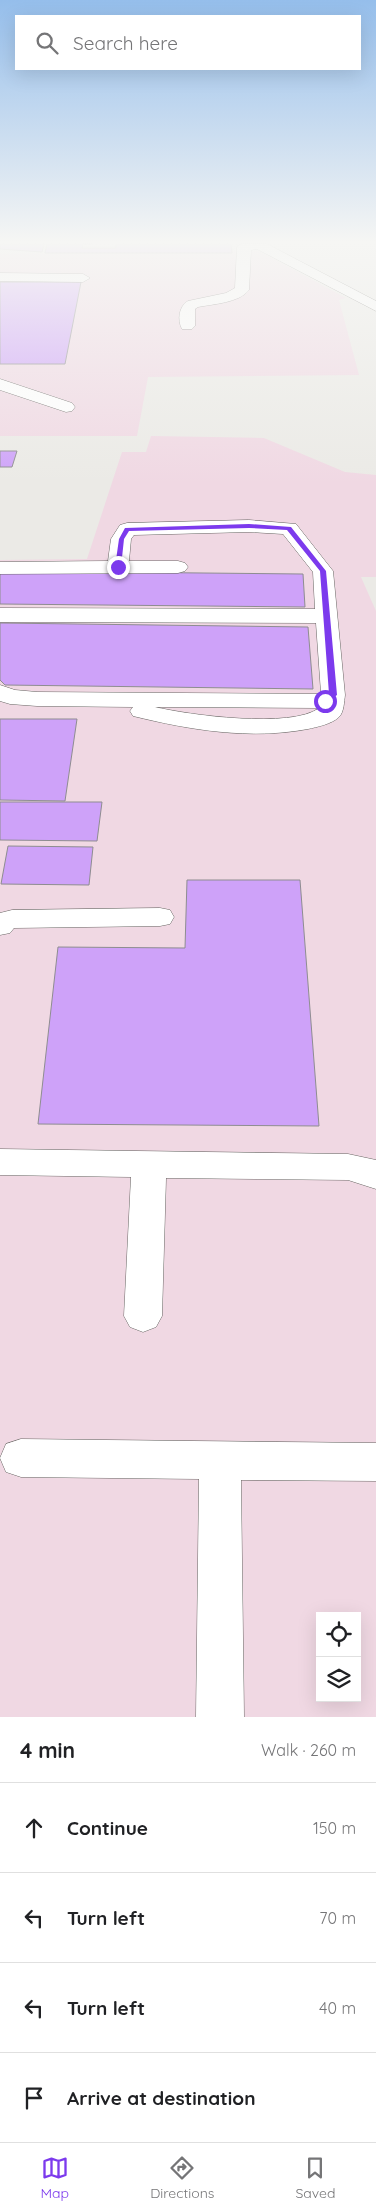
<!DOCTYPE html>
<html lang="en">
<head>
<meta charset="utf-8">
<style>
  body { margin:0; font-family:Quicksand,sans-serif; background:#f6f6f6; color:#202124 }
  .controls { position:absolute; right:15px; bottom:15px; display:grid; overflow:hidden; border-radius:0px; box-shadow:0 5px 20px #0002 }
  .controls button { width:45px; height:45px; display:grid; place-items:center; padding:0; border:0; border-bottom:1px solid #e0e0e0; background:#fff; color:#202124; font:25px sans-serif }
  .stop { position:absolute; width:15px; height:15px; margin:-11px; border:4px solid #7c3aed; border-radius:50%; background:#fff }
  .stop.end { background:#7c3aed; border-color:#fff; box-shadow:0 1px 5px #0008 }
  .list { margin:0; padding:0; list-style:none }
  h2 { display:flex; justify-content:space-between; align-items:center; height:65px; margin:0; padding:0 20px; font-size:21px }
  h2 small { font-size:16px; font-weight:400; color:#757577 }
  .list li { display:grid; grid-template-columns:32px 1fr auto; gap:15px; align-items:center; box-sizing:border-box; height:90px; padding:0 20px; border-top:1px solid #e0e0e0 }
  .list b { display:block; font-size:19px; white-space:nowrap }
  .list em { font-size:16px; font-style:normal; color:#757577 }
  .icon { flex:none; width:28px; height:28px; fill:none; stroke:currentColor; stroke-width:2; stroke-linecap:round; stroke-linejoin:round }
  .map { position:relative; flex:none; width:376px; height:1717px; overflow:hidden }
  .search { position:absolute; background:#fff; box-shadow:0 5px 20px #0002; left:15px; right:15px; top:15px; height:55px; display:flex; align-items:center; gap:12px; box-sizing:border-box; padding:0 18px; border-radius:0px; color:#757577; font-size:19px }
  .sheet { height:425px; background:#fff }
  nav { display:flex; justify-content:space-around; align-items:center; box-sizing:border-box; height:70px; border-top:1px solid #e0e0e0; background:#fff; font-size:14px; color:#757577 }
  nav a { display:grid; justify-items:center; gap:2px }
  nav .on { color:#7c3aed }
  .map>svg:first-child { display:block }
  .industrial { fill:#f0d8e3; fill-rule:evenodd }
  .building { fill:#cea2f9; stroke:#8e8d90 }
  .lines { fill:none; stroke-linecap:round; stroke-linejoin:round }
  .minor-casing { stroke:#686764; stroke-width:1 }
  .minor { fill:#fff; fill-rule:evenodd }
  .route { fill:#7c3aed }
</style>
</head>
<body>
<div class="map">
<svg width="376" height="1717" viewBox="0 0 376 1717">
  <rect width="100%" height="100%" fill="#ebeae6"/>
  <path class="industrial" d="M259,251L346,298L339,300L359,375L148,377L137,436H0V254Z
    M151,436L264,438L345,472L376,475V577H361L376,611V1717H0V560L87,559L122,452H146ZM320,1616H357V1698H320Z"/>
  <path class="building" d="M0,244H44L42,252L0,249Z
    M47,244H93H83L82,248H116V244H231L232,253H45Z
    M0,282H81L65,364H0Z
    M0,451H17L12,467H0Z
    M0,571L303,574L305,607L0,604Z
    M0,623L308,627L313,689L5,685L0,680Z
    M0,719H77L65,801L0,800Z
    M0,802H102L97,841L0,840Z
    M8,846L93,847L89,885L1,884Z
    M187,880H300L319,1126L38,1124L58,947L185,948Z"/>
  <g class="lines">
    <g class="minor-casing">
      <path id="minor" d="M241,244H267L376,301V311L257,249L251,250L249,290C239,303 213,304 198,307L195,309V326L192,329H182C177,320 179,306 188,301L226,293L235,288L237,247Z
        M0,273L83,274L90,278L83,282L0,281Z
        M0,379L72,403L75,407L72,411L66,412L0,390Z
        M249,520L296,524L333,571L345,695C344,702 344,712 339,717C332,724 317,727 308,729C250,740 190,730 133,716L130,711L133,707L37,706L10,704L0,701V685L15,690L37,692L319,694L321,693L316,623L0,622V608L315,609L313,572L283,534L249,532L134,535L131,539L129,561H178L185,563L188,567L185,571L178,573L0,574V562L108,561L111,539L120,525L127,523ZM155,707L319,708C292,729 188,715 155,707Z
        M160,908L170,910L174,917L170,924L160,926L14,928L10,933L0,935V913L12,910Z
        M0,1149L348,1154L376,1160V1189L348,1180L166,1178L162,1316L156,1327L143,1332L130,1327L124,1316L131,1177L0,1175Z
        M21,1439L376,1443V1481L241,1480L244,1717H196L199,1479L21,1477L6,1472L0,1458L6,1444Z"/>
    </g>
    <use href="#minor" class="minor"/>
  </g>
  <linearGradient id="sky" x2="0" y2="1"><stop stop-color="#95beeb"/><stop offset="0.5" stop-color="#f6f6f4"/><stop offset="1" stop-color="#f6f6f4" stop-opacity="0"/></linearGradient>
  <rect width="376" height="484" fill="url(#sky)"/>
  <path class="route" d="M249,524L291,527L326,571L337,695L327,702L321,701L329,694L320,571L287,530L249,528L129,531L124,539L121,567L118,569L115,567L119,539L125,528Z"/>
</svg>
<div class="controls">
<button><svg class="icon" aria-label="locate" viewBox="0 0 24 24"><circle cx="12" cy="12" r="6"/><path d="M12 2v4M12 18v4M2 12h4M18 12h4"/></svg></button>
<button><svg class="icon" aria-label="layers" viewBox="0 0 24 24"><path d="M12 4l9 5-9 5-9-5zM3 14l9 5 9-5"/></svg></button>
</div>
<div class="stop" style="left:325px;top:701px"></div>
<div class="stop end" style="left:118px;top:567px"></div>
<div class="search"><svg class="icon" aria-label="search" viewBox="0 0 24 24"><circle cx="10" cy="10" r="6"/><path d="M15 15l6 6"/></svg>Search here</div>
</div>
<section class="sheet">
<h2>4 min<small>Walk · 260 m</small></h2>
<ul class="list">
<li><svg class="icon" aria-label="ahead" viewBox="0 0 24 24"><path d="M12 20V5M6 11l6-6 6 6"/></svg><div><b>Continue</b></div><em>150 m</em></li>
<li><svg class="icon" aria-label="left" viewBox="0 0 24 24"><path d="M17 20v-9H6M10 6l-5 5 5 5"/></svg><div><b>Turn left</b></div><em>70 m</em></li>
<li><svg class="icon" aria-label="left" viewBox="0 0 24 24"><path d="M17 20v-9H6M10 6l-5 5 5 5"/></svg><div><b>Turn left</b></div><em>40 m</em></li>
<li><svg class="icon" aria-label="arrive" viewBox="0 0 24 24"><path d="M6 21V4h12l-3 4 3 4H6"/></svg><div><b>Arrive at destination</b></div></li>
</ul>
</section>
<nav>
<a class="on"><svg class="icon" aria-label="map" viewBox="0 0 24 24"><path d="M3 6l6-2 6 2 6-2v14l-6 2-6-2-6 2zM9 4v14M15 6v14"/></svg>Map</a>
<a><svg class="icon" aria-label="directions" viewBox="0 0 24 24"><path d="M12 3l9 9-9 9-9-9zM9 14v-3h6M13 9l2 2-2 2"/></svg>Directions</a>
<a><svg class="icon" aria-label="saved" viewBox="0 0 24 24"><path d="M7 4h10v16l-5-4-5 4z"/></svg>Saved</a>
</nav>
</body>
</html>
